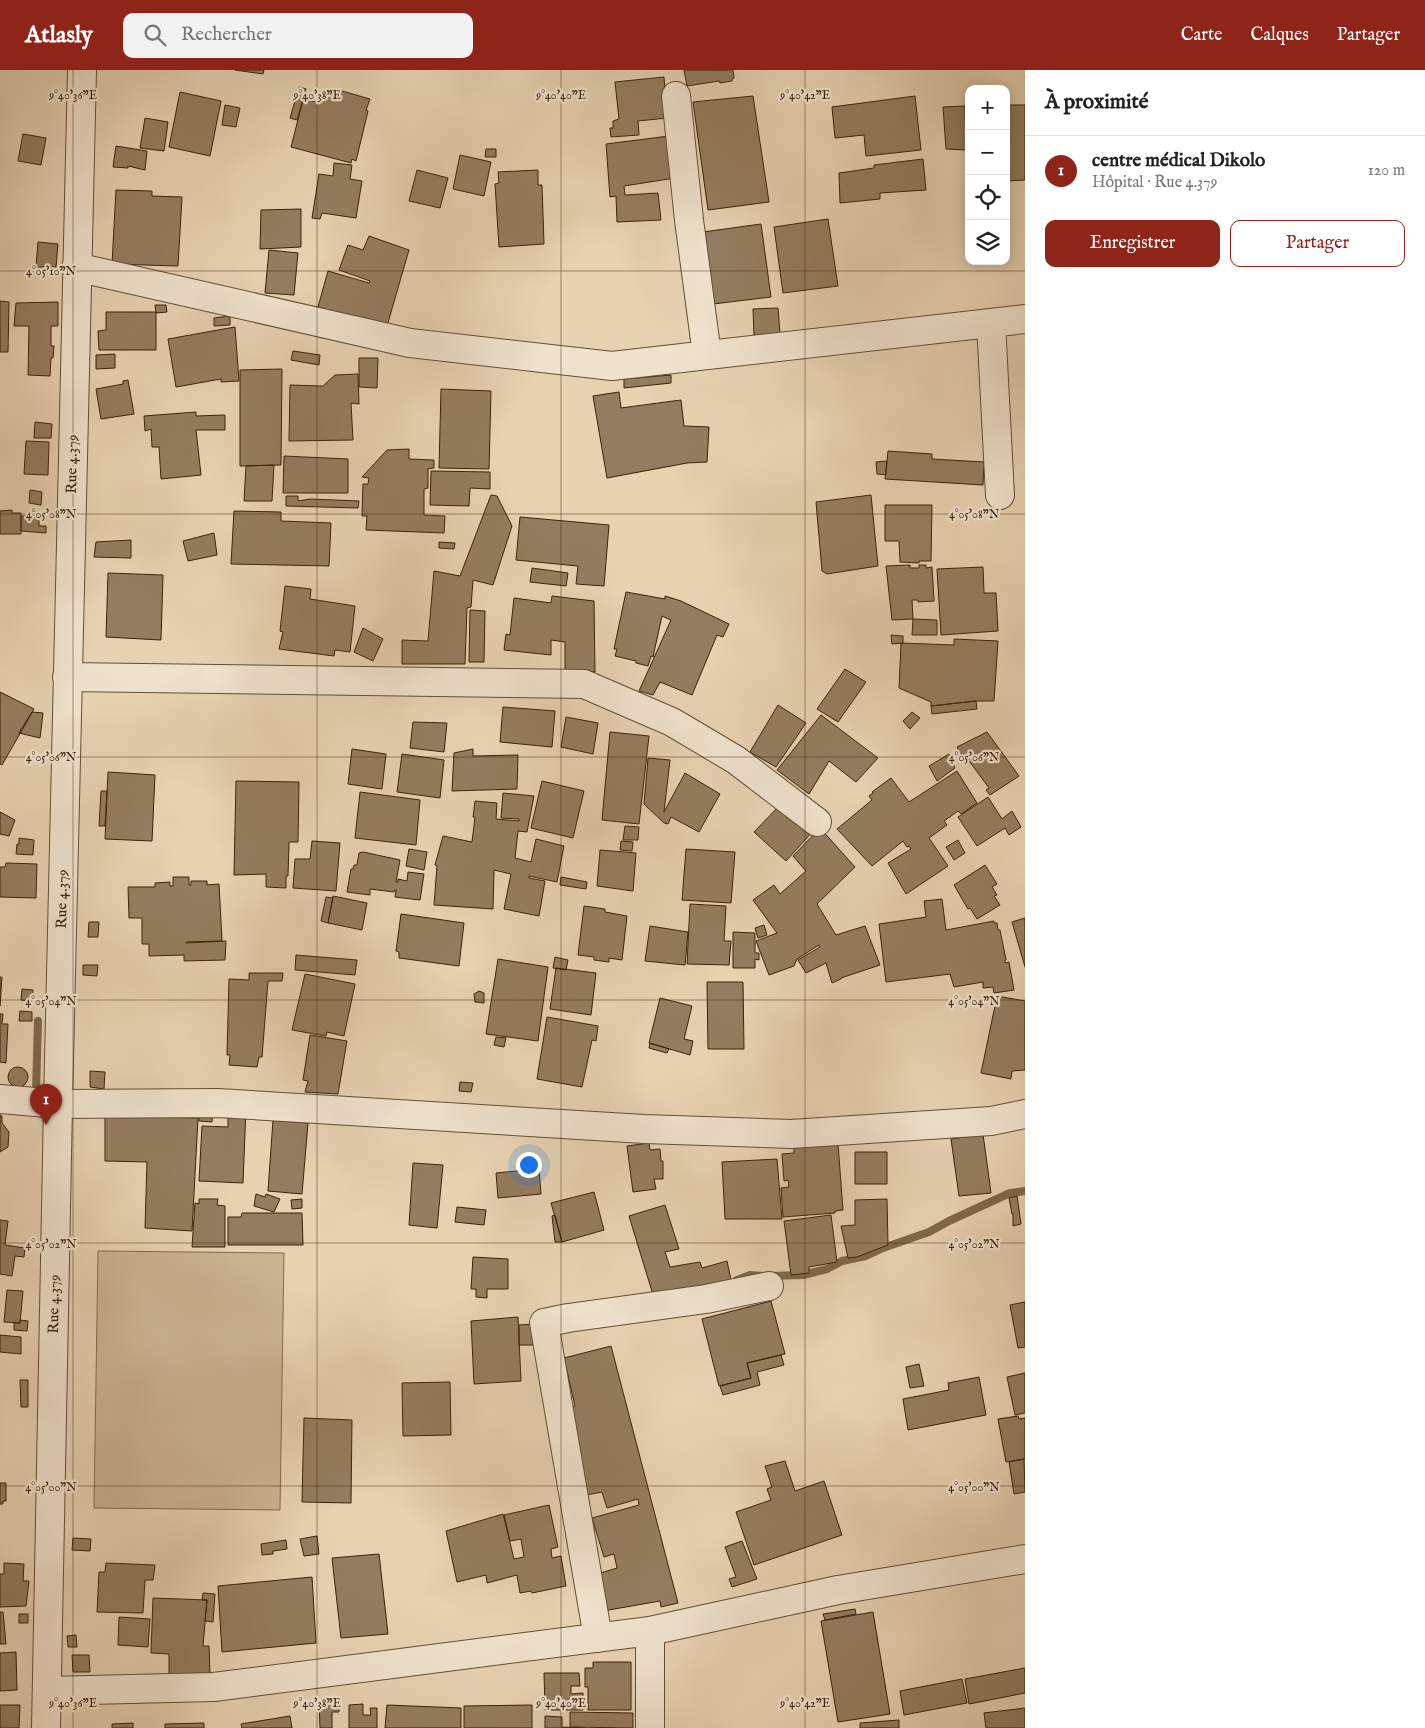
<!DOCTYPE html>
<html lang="fr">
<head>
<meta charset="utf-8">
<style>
  body { margin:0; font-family:"IM FELL English",serif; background:#f2f2f2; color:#222 }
  .controls { position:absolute; right:15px; top:15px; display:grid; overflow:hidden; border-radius:10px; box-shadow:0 2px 12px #0003 }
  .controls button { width:45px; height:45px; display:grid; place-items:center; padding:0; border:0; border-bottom:1px solid #e0e0e0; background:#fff; color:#222; font:25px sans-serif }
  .you { position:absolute; left:528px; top:1094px; width:18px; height:18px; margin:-12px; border:4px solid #fff; border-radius:50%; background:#1a73e8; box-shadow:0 0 0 8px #1a73e833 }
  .badge { display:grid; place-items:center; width:32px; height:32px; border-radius:50%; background:#8f2418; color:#fff; font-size:16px; font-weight:700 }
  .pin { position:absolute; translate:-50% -41px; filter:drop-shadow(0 1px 2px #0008) }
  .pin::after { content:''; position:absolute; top:26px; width:18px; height:15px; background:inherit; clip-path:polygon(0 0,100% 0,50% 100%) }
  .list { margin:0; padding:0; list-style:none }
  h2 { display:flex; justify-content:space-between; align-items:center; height:65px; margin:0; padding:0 20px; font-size:21px }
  h2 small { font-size:16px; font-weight:400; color:#767676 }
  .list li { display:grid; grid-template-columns:32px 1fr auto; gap:15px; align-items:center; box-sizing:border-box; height:70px; padding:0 20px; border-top:1px solid #e0e0e0 }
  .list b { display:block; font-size:19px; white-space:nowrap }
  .list p { margin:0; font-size:16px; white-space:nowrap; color:#767676 }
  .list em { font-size:16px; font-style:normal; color:#767676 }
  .actions { display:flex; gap:10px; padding:15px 20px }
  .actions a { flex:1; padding:11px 0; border:1px solid #8f2418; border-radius:10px; text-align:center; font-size:18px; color:#8f2418 }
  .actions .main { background:#8f2418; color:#fff }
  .icon { flex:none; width:28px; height:28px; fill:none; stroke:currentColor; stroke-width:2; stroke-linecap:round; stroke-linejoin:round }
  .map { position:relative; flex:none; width:1025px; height:1658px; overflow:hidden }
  header { display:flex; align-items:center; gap:30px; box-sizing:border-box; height:70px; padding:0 25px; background:#8f2418; color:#fff }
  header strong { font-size:24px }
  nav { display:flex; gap:28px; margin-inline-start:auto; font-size:18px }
  .search { width:350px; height:45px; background:#f2f2f2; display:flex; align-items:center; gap:12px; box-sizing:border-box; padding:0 18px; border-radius:10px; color:#767676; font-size:19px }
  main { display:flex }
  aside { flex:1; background:#fff }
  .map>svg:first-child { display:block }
  .green { fill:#c9b394; stroke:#826a4e }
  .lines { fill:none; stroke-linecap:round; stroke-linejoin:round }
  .stream { stroke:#7e684c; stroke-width:8 }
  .building { fill:#937d60; stroke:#3a2209 }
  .minor-casing { stroke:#654e33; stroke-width:30 }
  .minor { stroke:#efe1cc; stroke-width:28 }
  .ticks { fill:none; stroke:#3a2209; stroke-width:1; stroke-opacity:0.45 }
  .labels { text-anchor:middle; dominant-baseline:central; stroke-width:4.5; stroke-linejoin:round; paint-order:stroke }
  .street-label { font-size:15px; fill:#3a2209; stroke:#efe1cc }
  .ticks-label { font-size:12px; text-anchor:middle; fill:#3a2209; stroke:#efe1cc; stroke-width:4.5; stroke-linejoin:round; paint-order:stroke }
</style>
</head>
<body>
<header>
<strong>Atlasly</strong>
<div class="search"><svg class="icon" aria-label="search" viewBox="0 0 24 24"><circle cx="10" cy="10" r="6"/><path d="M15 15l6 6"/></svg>Rechercher</div>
<nav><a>Carte</a><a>Calques</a><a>Partager</a></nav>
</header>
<main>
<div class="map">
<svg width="1025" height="1658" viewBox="0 0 1025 1658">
  <rect width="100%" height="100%" fill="#e6d1b1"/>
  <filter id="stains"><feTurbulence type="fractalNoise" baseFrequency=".004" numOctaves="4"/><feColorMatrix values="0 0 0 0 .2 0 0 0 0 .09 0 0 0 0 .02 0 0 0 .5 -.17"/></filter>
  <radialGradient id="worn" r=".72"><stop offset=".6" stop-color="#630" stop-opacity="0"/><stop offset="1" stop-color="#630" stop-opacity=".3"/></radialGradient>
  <path class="green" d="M98,1181L284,1183L280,1440L94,1438Z"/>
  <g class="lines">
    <path class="stream" d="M36,1022L38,951
      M769,1206L803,1205L827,1199L842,1191L866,1186L883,1178L929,1162L949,1151L1010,1123L1025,1121
      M737,1210L750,1205L763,1206"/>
  </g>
  <path class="building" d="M235,0H264L263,4Z
    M684,0H733L734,8L732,9V11L720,13L719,11L687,16Z
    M664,7L667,48L638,51L639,65L611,67L610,58H613V51L619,49L615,12Z
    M299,17L306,19L297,50L290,48Z
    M342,21L370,29L366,40L368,41L356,91L352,89L351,93L291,77L303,30L319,32L322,23L340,27Z
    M180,22L221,31L210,86L169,77Z
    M753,26L769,132L708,140L693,32Z
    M915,26L921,80L866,86L864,65L835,68L832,37Z
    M225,35L240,38L236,57L222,55Z
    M1006,35H1025V110L1006,111Z
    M965,36L966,80L946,79L943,37Z
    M145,48L168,52L164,81L140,78Z
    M23,64L46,68L41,95L18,91Z
    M669,66L675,108L624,116L625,125L658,123L661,150L617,152L616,126L610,127L606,74Z
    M116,76L147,81L145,100L128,96V98L113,97Z
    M486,79H496V87H485Z
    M460,85L491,92L484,126L453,119Z
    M923,89L926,120L880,123V129L840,133L839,103L874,98V95Z
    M334,93L352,95L350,109L362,111L356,148L322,143L320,149L312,148L319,104L333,106Z
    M417,100L448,108L440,138L409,131Z
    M538,100V115H542L544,174L499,177L495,114L499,113L498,102Z
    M116,120L152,121V126L182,127L178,196L112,194Z
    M301,139V177L260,179L261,140Z
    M828,149L838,216L783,223L774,157Z
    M761,154L771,227L713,234L703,162Z
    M369,166L409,180L387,256L318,237L328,201L369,213L370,211L339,200L348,175L363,180Z
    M38,172L58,174L56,197H36Z
    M269,180L298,183L294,225L265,223Z
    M0,231L9,232L8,282H0Z
    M58,232V256H51V276H54L53,288H51L50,306L28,305L29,256H14L16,233Z
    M155,235H166L167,242L156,243Z
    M778,238L780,263L754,266L753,239Z
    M106,242H156V280H99L98,261L106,260Z
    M230,246V255L214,256V248Z
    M235,257L239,311L221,312V309L176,317L168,269Z
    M293,281L320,285L319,295L291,290Z
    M115,284V298L96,299V285Z
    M359,288H378L377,318L359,317Z
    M282,299L281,395L240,396V300Z
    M358,304L359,334L351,333L353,370L289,371L290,315L323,316L335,305Z
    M671,305V313L624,318V309Z
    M128,310L134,344L101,349L96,319L123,314V311Z
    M441,319L491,321L489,399L439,398Z
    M619,322L621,338L681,330L684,356L709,357L707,392L687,393L607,408L593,326Z
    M196,342V346L225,345V360H196L201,405L161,409L159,377H152L151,359L145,361L144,346Z
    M35,352L52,354L51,368H34Z
    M26,371L49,372L48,405L24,404Z
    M409,379V389L434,390V398L428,399V418L424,419V445L445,446L444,463L366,460L367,446H362L363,414H368L369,408L362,407L387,380Z
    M888,381L932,384V389L984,392L983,415L885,409Z
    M284,386L348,389V423H283Z
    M887,391L886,405L877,404L876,392Z
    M274,395L272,431H244L246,396Z
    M431,401L490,402V419L470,418L469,436L430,435Z
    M30,420L42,422L41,435L29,433Z
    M491,425L497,426L512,456L493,515L473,510L471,537L467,538L465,594H402V570L428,571L434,501L460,506Z
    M871,425L878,496L827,504L822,501L816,432Z
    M286,426H298V431L310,429L359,431L358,438L286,436Z
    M885,435H932L931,491H919V493L900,492L899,471H885Z
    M12,440V443H21V464H0V441Z
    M234,441L281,442V451L331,453L329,496L231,494Z
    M21,446H39V456H46V463L21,461Z
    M520,447L609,455L604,516L576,514L578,496L516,490Z
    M214,463L217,485L188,491L183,471Z
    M131,470V488L94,487L96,472Z
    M439,472L455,473L454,479L439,478Z
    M910,495V498H919V495H926V498L932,497L934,531L918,532V530H912L913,549L892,550L886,496Z
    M983,497L984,523H996L998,561L941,565L937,499Z
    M532,498L568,503L566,516L530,512Z
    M108,503L163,505L161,570L106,567Z
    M285,516L311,519L310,529L355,536L350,582L335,580L334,586L279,579L283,562L280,561Z
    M626,522L665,529V526L681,531L729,554L723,567L717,565L692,625L660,612L653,625L639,621L671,550L662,546L653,587L651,586L648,596L636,593V591L615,586L617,579H614Z
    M552,526L594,531L595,602L565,600V572L551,570V585L504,580L506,564L510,565L514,528L551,533Z
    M470,540L485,541L484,592H469Z
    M913,549L937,550V565H912Z
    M363,558L383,569L373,591L354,582Z
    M891,565L903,566V573L892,574Z
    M954,569L998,571L994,631H976L931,636V632L899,618L901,573L954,575Z
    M845,599L866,612L838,652L817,639Z
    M0,622L34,639L2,695L0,694Z
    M976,631L977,639L932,644L931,636Z
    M778,635L806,653L776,697L750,682Z
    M503,637L555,641L552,677L500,672Z
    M32,642L43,643L40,668L19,663Z
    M912,642L920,648L910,659L903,651Z
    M821,645L878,688L856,712L829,691L809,724L777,700Z
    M566,647L598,653L593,684L561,677Z
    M413,652L447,653L444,682L410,678Z
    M610,662L649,666L639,754L602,750Z
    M987,662L1019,706L990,725L986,720L989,718L964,684L961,686L957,677Z
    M352,679L386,684L382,719L348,714Z
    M473,679V686L518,685L517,719L452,721L454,683Z
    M402,684L444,690L440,728L397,722Z
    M949,684L955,698L937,711L929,696Z
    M648,688L670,690L664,742L685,703L720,724L699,762L671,747L668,754L664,753L644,734Z
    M957,701L977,733L961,744L958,741L944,751L947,755L929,768L948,796L906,824L888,793L911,779L909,776L907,777L903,771L872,796L837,759L872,730L869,726L873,723L872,722L891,708L909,732Z
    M108,702L155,705L152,771L105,769Z
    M236,711L299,712L298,772H289L288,806H286V818L266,817V804L234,805Z
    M542,711L584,721L573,768L531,758Z
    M101,721H107L105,756H99Z
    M360,722L420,730L416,775L355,768Z
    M503,723L534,726L527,762L518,761L515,788L531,792L536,769L564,776L557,812L529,806V808L545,811L539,846L504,839L511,804L494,800L493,839L434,835L437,796L435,795L443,766L472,772L475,747H473L475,731L497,733L496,749L519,751V749L501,748Z
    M988,727L1002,749L1012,741L1021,757L1009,765L1005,758L977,776L958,747Z
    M783,732L814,760L786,791L754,762Z
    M0,742L15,750L9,766L0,764Z
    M625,756L639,757L638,770H623Z
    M820,758L855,797L817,834L836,865L865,856L880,895L841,908V909L832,913L826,893L806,903L798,890L820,877L819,875L797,889L794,896L769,905L756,871L777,863L753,830L774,815L780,824L806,801L793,786Z
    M19,768L34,770L33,785L16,784L17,774H19Z
    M958,770L965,783L954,790L946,777Z
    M312,771L340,773L336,821L293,818L295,789H310Z
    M621,771L633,772L632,781L620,780Z
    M409,779L427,782L424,800L406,796Z
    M686,779L735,782L731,833L682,830Z
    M600,780L636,783L633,821L597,816Z
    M363,782L400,790L396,812H398V809L407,811L408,802L424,804L420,830L395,827L396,820H395L394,822L370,819V825L347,822L351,799H353L354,795H357L359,783Z
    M6,793L37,794L36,828L0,827V797H5Z
    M985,795L997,814L992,817L997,825L994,826L1000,835L977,849L970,838L968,839L965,834L954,815Z
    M173,807H189V815H191V811H207V815L219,814L222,871L186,872V873L226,871L225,890L184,891V885L149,886V874H142V848H129L128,817H155V813L170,812V816H173Z
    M561,807L587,812L586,819L560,815Z
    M333,826L367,833L362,860L328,853Z
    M326,827L333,828L328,853L321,851Z
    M942,829L946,860L994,851V853H997L998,860H1000L1006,890H1005V893L1009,892L1014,920L994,923L993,917L983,918V912L954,917L950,904L886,912L879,854L926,847L924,831Z
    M690,834L726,836L724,871H731L729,895L687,894Z
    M584,836L605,839V842L627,846L622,890L609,888V892L594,890V887L578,885Z
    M401,844L464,853L459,896L399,888V882L396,881Z
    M1025,848V897L1012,852Z
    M89,852H99L98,867H88Z
    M764,855L767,865L758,868L755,858Z
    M650,856L688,862L685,895L645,891Z
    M733,862L755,863V883H759V890L755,889V898H733Z
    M296,885L357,890L355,905L295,900Z
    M555,887L568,890L566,900L553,898Z
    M498,889L548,897L538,971L486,964Z
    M83,895H98L97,906L83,905Z
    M556,898L596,903L591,945L550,939Z
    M249,903H283L282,911H268L262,987H259L257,997L229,995L230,985H227L229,909L249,910Z
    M305,904L355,914L344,966L327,962L326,966L292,960Z
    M0,907H2L0,936Z
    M707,912H743L744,979H708Z
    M22,919L33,920L32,931L21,930Z
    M479,921L484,923V933L475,932L474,924Z
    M997,926L1025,931V1000L1012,1001L1011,1009L981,1003Z
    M660,928L692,936L684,969L693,971L690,985L649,973Z
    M20,941L32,942V951H19Z
    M0,944H3L2,954H8L6,993L0,992Z
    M547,947L598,956L596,971L592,970L582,1017L537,1009Z
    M310,965L347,971L338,1024L305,1022L308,1011L303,1010Z
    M496,967L506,968L504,977L494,975Z
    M650,973L669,979L667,983L649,978Z
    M8 1007a10 10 0 1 1 20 0a10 10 0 1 1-20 0Z
    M90,1001L105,1002L104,1019L90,1017Z
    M460,1012L473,1013L471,1022L459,1021Z
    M199,1036H213L212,1052L199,1051Z
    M228,1037L246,1038L243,1113L199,1111L202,1056L228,1057Z
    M0,1045L2,1046V1053L9,1062L8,1077L0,1082Z
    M105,1046L198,1048L192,1161L145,1158L147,1092L105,1091Z
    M273,1050L308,1053L302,1124L268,1121Z
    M983,1064L991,1123L959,1126L951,1069Z
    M649,1073L650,1080L660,1079L661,1091H663V1109H654L656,1119L633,1122L627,1076Z
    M838,1074L843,1140L835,1141V1143L783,1147L781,1118L789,1117L788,1110L784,1111L782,1084L794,1083V1077Z
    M855,1082H887V1114H855Z
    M777,1089L782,1149H725L722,1092Z
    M413,1093L443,1095L437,1158L409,1155Z
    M539,1099L541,1124L498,1128L496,1103Z
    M594,1122L604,1160L562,1172L551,1133Z
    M256,1124L265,1127L266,1124L280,1129L274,1142L254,1136Z
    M1017,1126L1021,1154L1013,1156V1144H1012L1009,1128Z
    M199,1129H218L217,1135L225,1136V1177H192L195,1133L199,1134Z
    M302,1129V1138L292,1139L291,1130Z
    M887,1129L888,1175L857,1187L848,1188L841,1156L855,1155V1130Z
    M665,1135L679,1179L665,1182L670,1197L700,1192L702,1198L727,1191L731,1210L654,1228L629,1146Z
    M457,1137L486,1140L484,1155L455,1152Z
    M242,1143H302L303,1175H228V1147H241Z
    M555,1145L562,1172H555L552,1146Z
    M831,1145L837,1192L809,1197V1203L791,1205L784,1151Z
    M0,1150L8,1151L5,1175L25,1178L24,1187L15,1186L12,1206L0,1204Z
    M473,1187L508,1189V1219H487V1228L476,1227V1219H471Z
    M7,1220L23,1221L20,1253L4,1252Z
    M771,1231L785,1284L747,1293L751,1308L719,1316L702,1249Z
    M1025,1232V1277L1018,1278L1010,1235Z
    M518,1247L521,1311L474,1314L471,1251Z
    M20,1250L28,1251L27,1261L14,1260V1253H20Z
    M533,1254V1275H519V1255Z
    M0,1265L21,1267V1284L0,1282Z
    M611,1276L678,1533L661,1537L660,1531L603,1541L594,1505L617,1498L614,1484L604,1487L592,1448L639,1435L638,1429L607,1438L602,1422L586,1425L580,1401L584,1400L568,1340L575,1336L564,1288Z
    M781,1285L784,1295L757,1302L760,1315L723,1325L720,1316L751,1308L747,1293Z
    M919,1294L924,1316L910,1318L906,1297Z
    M1025,1303V1343L1015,1345L1007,1307Z
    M979,1307L986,1345L908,1360L903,1329L949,1320L948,1313Z
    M20,1310H28V1337H21Z
    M450,1312L451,1365L403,1366L402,1313Z
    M1018,1346L1019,1349L1025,1348V1389L1006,1392L998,1349Z
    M304,1348L352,1350L351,1433L302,1432Z
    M1024,1389L1025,1422L1014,1424L1009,1392Z
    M785,1391L795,1421L824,1411L842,1465L754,1495L736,1442L771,1430L767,1419L772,1417L765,1396Z
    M0,1413H6V1431H3V1434H0Z
    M549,1435L558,1477L551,1479L552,1488L561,1486L566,1516L532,1523L531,1521L520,1523L517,1505L487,1513L486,1505L457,1512L446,1461L503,1444L514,1489L524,1487L521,1469L510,1471L504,1445Z
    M317,1466L319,1484L304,1486L300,1469Z
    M73,1468L91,1469L90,1481L72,1480Z
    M286,1470L287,1479L273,1481V1484L262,1485L261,1474Z
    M742,1471L757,1509L732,1517L729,1509L736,1507L725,1477Z
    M379,1484L388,1564L341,1568L332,1488Z
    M4,1493L24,1494L23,1511H29L26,1536L0,1537V1504H4Z
    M106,1493L155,1495L153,1510H145L143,1543L97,1542L99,1502H105Z
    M312,1507L316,1573L222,1582L218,1516Z
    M203,1523L215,1524L213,1552L205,1551L207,1530H202Z
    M153,1528L207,1530L203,1576H209L210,1605L169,1606V1584L151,1583Z
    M855,1539L856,1544L825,1550L823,1544Z
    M0,1542H3L6,1574H0Z
    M873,1542L890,1644L838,1652L821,1551Z
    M19,1544H28V1553H19Z
    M119,1547L150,1549L148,1577L118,1575Z
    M76,1565L77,1577H68L67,1566Z
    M16,1582L17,1620L0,1621V1583Z
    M72,1585H89L90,1602H73Z
    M593,1592H631V1640H588V1617H585V1598H593Z
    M1025,1598V1623L969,1634L965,1609Z
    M544,1603H579L580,1616H571V1624L583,1623V1640H545Z
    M962,1609L967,1633L904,1645L900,1621Z
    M339,1629V1642H332V1658H320L319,1631Z
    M363,1634V1645H371L370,1638H377V1658H349V1635Z
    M0,1635H20L19,1658H0Z
    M387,1635L461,1638V1658H385Z
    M532,1635V1658H464V1636Z
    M1025,1638V1658H986L984,1643Z
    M570,1642L633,1643V1658L570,1657Z
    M290,1646L292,1658H242L241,1654Z
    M545,1646L562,1647V1657L585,1658H545Z
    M899,1650V1658H860V1653Z
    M133,1653V1658H112V1654Z
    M204,1653V1658H165V1654Z"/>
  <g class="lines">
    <g class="minor-casing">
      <path id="minor" d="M676,26L689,150L707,285
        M76,197L410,273L612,296L1025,249
        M991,253L1000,425
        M67,607L584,614L672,652L736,690L817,752
        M0,1029L58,1034L218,1033L644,1059L791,1064L991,1051L1025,1044
        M650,1561V1658
        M598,1568L544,1253L568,1248L706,1229L769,1216
        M47,1621L214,1617L650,1561L838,1520L1025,1489
        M46,1658L58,1034L82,0"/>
    </g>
    <use href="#minor" class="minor"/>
  </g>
  <path class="ticks" d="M73,0V1658M317,0V1658M561,0V1658M805,0V1658M0,201H1025M0,444H1025M0,687H1025M0,930H1025M0,1173H1025M0,1416H1025"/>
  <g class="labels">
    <g class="street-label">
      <text transform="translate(72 394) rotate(-89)">Rue 4.379</text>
      <text transform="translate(62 829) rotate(-89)">Rue 4.379</text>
      <text transform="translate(54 1234) rotate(-89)">Rue 4.379</text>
    </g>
  </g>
  <g class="ticks-label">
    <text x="73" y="29">9°40'36"E</text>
    <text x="317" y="29">9°40'38"E</text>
    <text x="561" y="29">9°40'40"E</text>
    <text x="805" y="29">9°40'42"E</text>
    <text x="51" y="205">4°05'10"N</text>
    <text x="51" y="448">4°05'08"N</text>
    <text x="974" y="448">4°05'08"N</text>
    <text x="51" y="691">4°05'06"N</text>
    <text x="974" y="691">4°05'06"N</text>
    <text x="51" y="935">4°05'04"N</text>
    <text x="974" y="935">4°05'04"N</text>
    <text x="51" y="1178">4°05'02"N</text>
    <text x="974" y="1178">4°05'02"N</text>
    <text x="51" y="1421">4°05'00"N</text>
    <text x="974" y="1421">4°05'00"N</text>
    <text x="73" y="1637">9°40'36"E</text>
    <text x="317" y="1637">9°40'38"E</text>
    <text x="561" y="1637">9°40'40"E</text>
    <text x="805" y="1637">9°40'42"E</text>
  </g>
  <rect width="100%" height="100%" filter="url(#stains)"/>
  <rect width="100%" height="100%" fill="url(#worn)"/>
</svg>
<div class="controls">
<button>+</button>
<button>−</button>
<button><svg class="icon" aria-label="locate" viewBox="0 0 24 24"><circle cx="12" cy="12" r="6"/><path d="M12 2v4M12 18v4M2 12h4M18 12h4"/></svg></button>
<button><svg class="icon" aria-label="layers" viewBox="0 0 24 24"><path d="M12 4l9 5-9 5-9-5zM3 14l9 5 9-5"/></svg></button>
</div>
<div class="you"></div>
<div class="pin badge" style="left:46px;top:1055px">1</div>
</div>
<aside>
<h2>À proximité<small></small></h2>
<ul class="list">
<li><span class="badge">1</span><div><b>centre médical Dikolo</b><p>Hôpital · Rue 4.379</p></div><em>120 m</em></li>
</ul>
<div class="actions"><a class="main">Enregistrer</a><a>Partager</a></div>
</aside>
</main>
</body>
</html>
